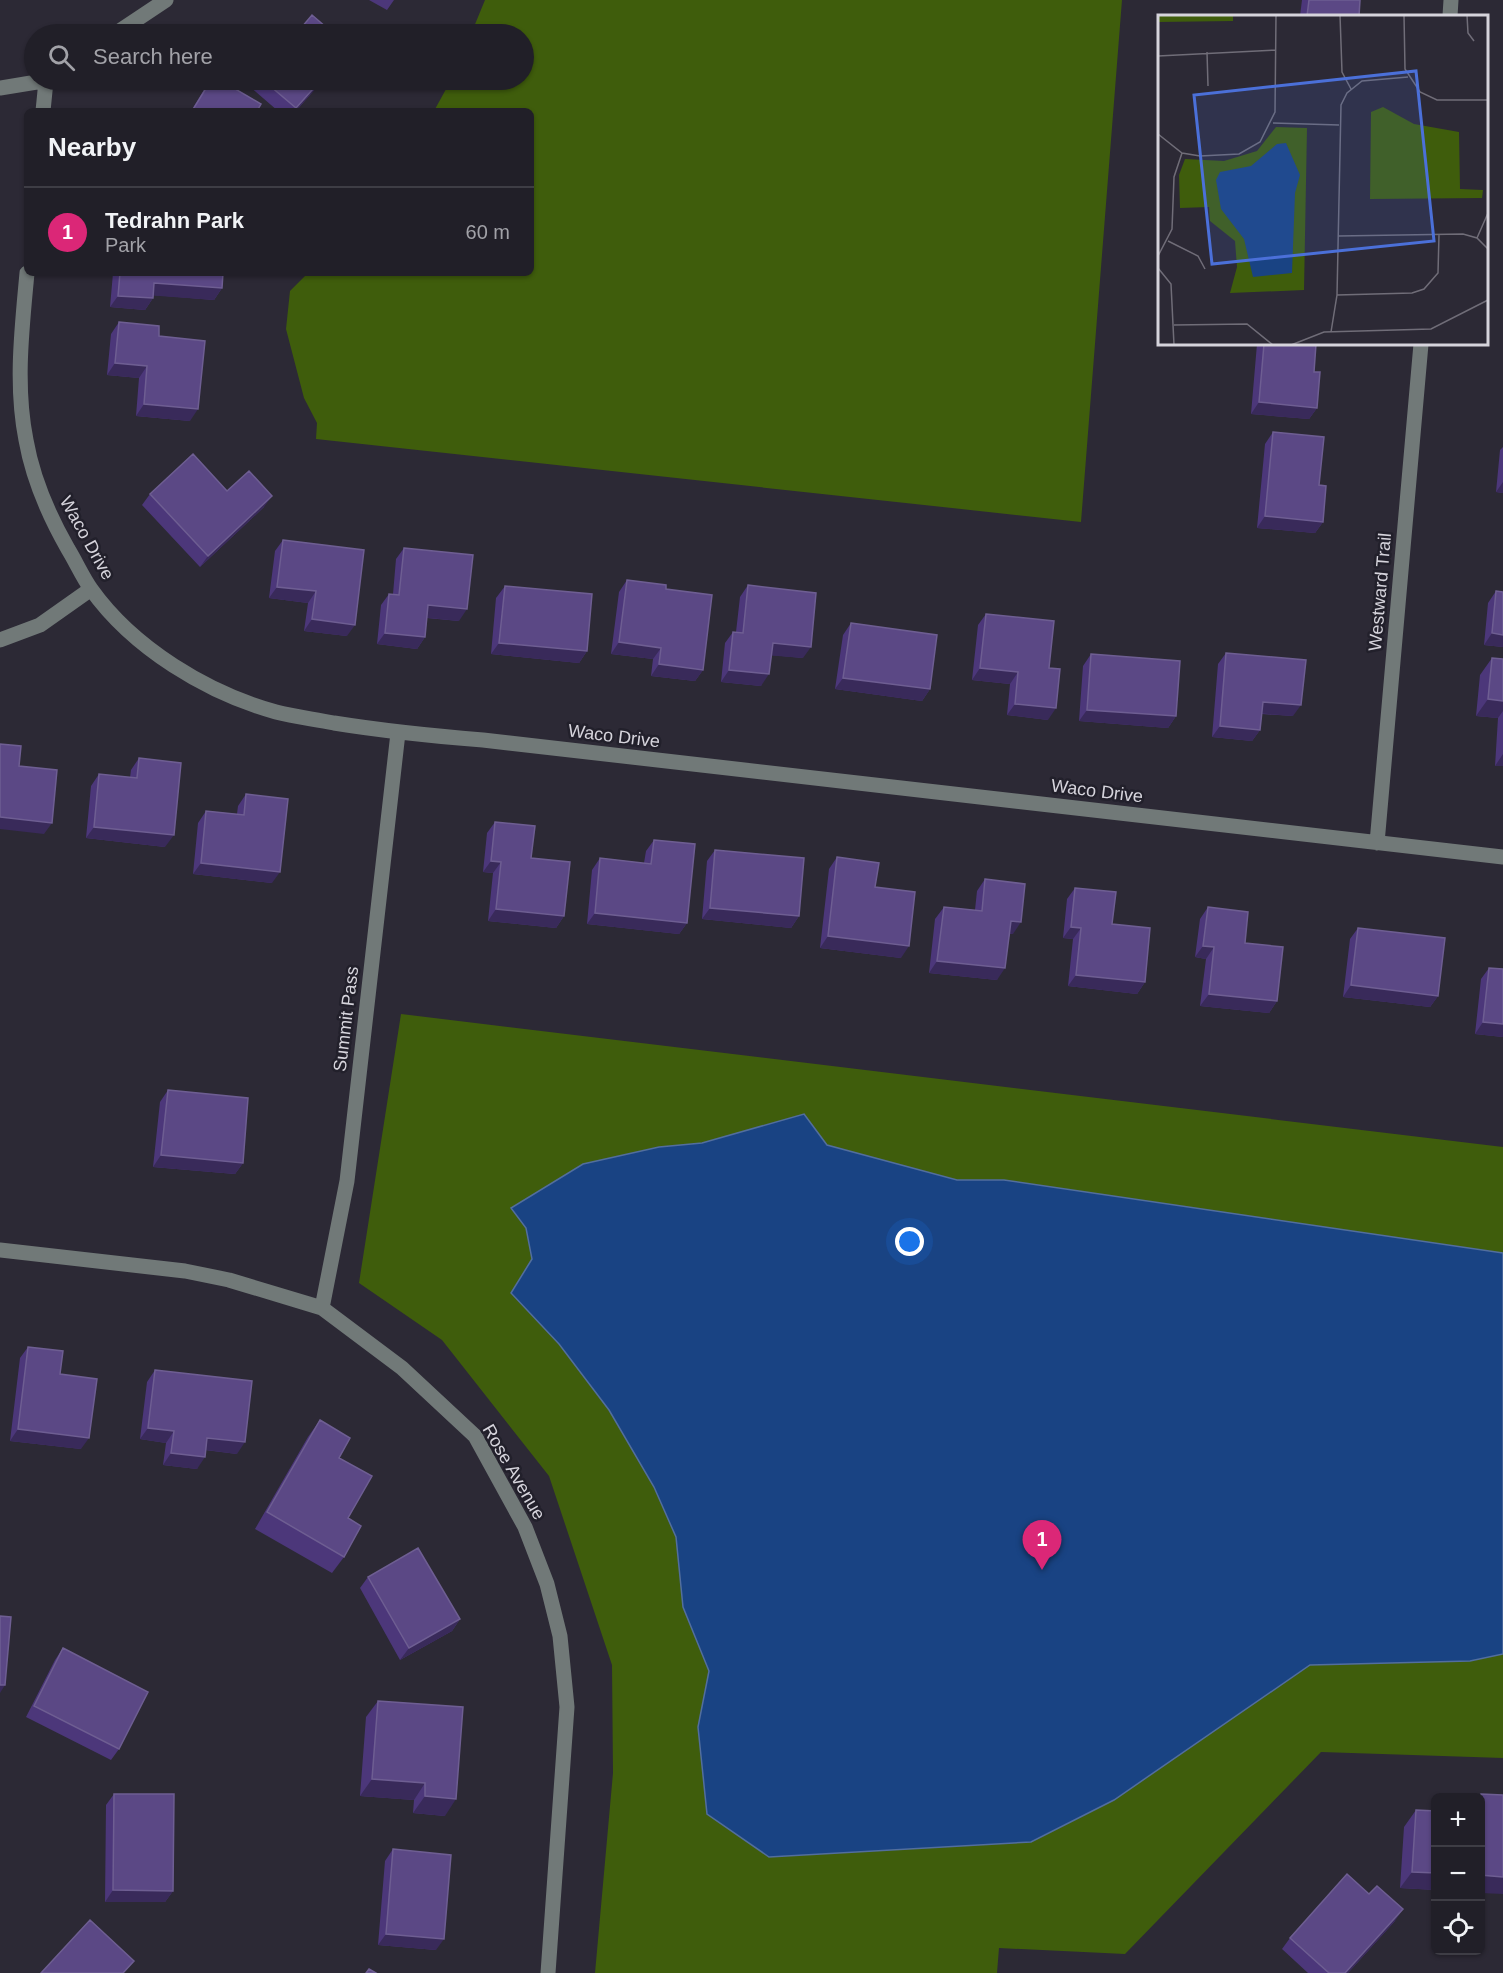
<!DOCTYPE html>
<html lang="en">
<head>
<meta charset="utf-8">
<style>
  body { margin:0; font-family:Helvetica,sans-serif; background:#292730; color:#f1f3f6 }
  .controls { position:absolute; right:18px; bottom:18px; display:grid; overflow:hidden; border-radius:9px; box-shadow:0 2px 4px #0004 }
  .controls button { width:54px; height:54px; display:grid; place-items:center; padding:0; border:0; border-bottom:2px solid #3e3d45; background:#211f28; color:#f1f3f6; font:30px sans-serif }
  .you { position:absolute; left:910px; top:1242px; width:21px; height:21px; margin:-15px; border:4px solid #fff; border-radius:50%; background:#1a73e8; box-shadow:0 0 0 9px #1a73e833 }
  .badge { display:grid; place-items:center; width:39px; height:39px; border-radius:50%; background:#db2777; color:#fff; font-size:20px; font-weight:700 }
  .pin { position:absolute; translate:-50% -50px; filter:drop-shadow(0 2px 3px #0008) }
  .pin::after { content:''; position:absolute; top:32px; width:21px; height:18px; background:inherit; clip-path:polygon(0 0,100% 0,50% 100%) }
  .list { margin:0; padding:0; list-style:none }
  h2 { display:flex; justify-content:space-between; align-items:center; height:78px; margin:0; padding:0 24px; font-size:26px }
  h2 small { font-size:20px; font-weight:400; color:#a2a2a8 }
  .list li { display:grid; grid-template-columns:39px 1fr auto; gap:18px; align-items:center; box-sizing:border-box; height:90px; padding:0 24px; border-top:2px solid #3e3d45 }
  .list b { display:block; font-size:22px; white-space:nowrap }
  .list p { margin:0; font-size:20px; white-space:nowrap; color:#a2a2a8 }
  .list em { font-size:20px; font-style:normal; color:#a2a2a8 }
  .icon { flex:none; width:33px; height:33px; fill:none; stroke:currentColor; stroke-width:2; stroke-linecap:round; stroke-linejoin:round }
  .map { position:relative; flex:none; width:1503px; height:1973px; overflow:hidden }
  .search { position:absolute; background:#211f28; box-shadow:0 2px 4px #0004; left:24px; top:24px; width:510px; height:66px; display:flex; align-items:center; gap:15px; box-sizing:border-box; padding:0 21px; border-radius:33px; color:#a2a2a8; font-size:22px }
  .panel { position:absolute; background:#211f28; box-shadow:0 2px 4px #0004; left:24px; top:108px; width:510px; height:168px; border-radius:9px }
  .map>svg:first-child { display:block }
  .green { fill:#3f5d0c }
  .water { fill:#194383; stroke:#526e9e; stroke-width:1.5 }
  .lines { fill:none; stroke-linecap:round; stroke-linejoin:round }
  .minor { stroke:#717978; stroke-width:15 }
  .wall { fill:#4c377a }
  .shaded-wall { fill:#392a5a }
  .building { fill:#5b4885; stroke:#6e5e92; stroke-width:1.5 }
  .labels { text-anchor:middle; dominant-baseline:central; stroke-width:5; stroke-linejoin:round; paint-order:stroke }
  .street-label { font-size:18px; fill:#d6d4dc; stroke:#22202b }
  .inset-road { fill:none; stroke:#706d78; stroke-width:1.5 }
  .view { fill:#4b70d9; fill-opacity:0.15; stroke:#4b70d9; stroke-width:3 }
  .inset-edge { fill:none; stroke:#d6d4dc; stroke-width:3 }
</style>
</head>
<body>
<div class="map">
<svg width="1503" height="1973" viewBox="0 0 1503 1973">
  <rect width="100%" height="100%" fill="#2c2935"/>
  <path class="green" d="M485,0H1122L1081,522L316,439L317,423L304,398L286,329L290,291L308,273H531V111H434L451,80H524V34H471Z
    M401,1014L1503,1147V1758L1321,1752L1125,1954L999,1948L997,1973H595L613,1773L612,1665L549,1476L442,1340L359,1283Z"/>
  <path class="water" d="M804,1114L827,1145L957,1180H1004L1503,1253V1654L1470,1661L1310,1665L1114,1800L1031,1842L769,1857L707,1814L698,1727L709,1671L683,1607L676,1537L654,1487L609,1410L559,1344L511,1293L532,1259L526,1228L511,1208L583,1164L659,1147L702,1143Z"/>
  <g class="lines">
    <path class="minor" d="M1450,16L1451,0
      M115,34L166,0
      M0,88L49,80
      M43,111L46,81
      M27,273C22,328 15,385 26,440C33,480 48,514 68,549C76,562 82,576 91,589C133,648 207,693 276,712C295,717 315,719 334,723C384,731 433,736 483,740L1503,857
      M0,640L40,625L91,589
      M1377,843L1421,344
      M0,1250L185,1271L229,1280L322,1308L402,1368L475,1436L525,1527L547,1584L560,1636L567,1707L548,1973
      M322,1308L347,1181L398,733"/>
  </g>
  <path class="wall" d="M369,0H394L387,10Z
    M1302,0H1360L1359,16H1300Z
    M210,80L257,111H191Z
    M242,80H323L296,111H278Z
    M113,273H223L222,288L214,300L153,295V298L145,310L110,307Z
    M119,322L159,336L190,421L136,416L139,378L107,375L111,334Z
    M1257,344H1316L1314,372L1317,408L1309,419L1251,414Z
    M1273,432L1319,485L1323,522L1315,533L1257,528L1265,444Z
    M1503,447V493L1496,492L1500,450Z
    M227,491L264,507L200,567L142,505L150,494Z
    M283,540L347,636L304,631L308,603L269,598L275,551Z
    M404,548L459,621L427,618L425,637L417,649L377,644L381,605L389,594H393L396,559Z
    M627,580L666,589L703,670L695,681L651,676L653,659L611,654L619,592Z
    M748,585L803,658L771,655L761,686L721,682L725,643L733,632H736L740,597Z
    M505,586L587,651L579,663L491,654L496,598Z
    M1496,591L1503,647L1484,645L1488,603Z
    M986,614L1049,668L1048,720L1007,715L1010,684L972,680L978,625Z
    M851,623L930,689L922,701L835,689L843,635Z
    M1226,653L1293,716L1262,714L1260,730L1252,741L1212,737L1218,664Z
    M1091,654L1176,716L1168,728L1079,721L1083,666Z
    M1492,658L1503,659V766H1495L1498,718L1476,716L1480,675Z
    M139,758L165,847L86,838L91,786L99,774L130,778L131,770Z
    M246,794L272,883L193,874L198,823L206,811L237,814L238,806Z
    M495,822L531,858L564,916L556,928L488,921L493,873L483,872L487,833Z
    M654,840L687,923L679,934L587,924L592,870L600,858L644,863L646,851Z
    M715,850L799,916L791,928L702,919L707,861Z
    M837,857L875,887L901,958L820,948L829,869Z
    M985,879L1013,934H1010L997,980L929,973L935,919L944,907L975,910L977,891Z
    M1075,888L1112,924L1145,982L1137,994L1068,986L1073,939L1063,938L1067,899Z
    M1208,907L1245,943L1277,1001L1269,1013L1200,1006L1206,959L1195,957L1200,919Z
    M1358,928L1438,996L1430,1007L1343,997L1350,939Z
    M1489,968L1503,1037L1475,1034L1481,979Z
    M168,1090L243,1163L235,1174L153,1167L160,1102Z
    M28,1347L60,1374L81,1449L10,1441L20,1358Z
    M155,1370L237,1454L205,1450L197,1469L163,1465L166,1443L140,1439L147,1382Z
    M320,1420L339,1458L348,1518L344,1557L332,1573L255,1529L308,1437Z
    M368,1577L460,1619L452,1631L400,1660L360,1588Z
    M63,1648L119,1749L111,1760L26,1717L55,1660Z
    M378,1701L445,1816L413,1813L414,1800L360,1796L366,1717Z
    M114,1794L173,1891L165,1902H105L106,1805Z
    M1416,1810L1436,1890L1400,1888L1404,1827Z
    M393,1849L436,1950L378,1945L385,1861Z
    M1395,1921L1348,1973H1308L1282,1949L1290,1938Z"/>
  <path class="shaded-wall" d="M321,80H323L296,111H294Z
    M154,283L222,288L214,300L146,295Z
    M118,296L153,298L145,310L110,307Z
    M115,363L147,366L139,378L107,375Z
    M1259,402L1317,408L1309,419L1251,414Z
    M144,404L198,409L190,421L136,416Z
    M1503,482V493L1496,492Z
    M272,496L264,507L200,567L208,556Z
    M1265,516L1323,522L1315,533L1257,528Z
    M277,587L316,591L308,603L269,598Z
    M428,605L467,609L459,621L420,617Z
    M312,619L355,625L347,636L304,631Z
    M385,633L425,637L417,649L377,644Z
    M1492,633L1503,635V647L1484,645Z
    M619,642L661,648L653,659L611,654Z
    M499,643L587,651L579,663L491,654Z
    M773,643L811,647L803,658L765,655Z
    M659,664L703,670L695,681L651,676Z
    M980,668L1018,672L1010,684L972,680Z
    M729,670L769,674L761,686L721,682Z
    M843,678L930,689L922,701L835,689Z
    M1488,699L1503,701V711L1498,718L1476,716Z
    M1263,702L1301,705L1293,716L1255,713Z
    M1015,704L1056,708L1048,720L1007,715Z
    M1087,710L1176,716L1168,728L1079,721Z
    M1220,726L1260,730L1252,741L1212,737Z
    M1503,754V766H1495Z
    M0,817L52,823L44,834L0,829Z
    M94,827L174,835L165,847L86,838Z
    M491,861L501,862L493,873L483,872Z
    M201,863L280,872L272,883L193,874Z
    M710,908L799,916L791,928L702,919Z
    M496,909L564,916L556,928L488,921Z
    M595,913L687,923L679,934L587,924Z
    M1011,921L1021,922L1013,934L1003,933Z
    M1071,927L1081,928L1073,939L1063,938Z
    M828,936L909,946L901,958L820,948Z
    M1203,946L1214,947L1206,959L1195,957Z
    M937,961L1005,968L997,980L929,973Z
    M1076,975L1145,982L1137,994L1068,986Z
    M1351,985L1438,996L1430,1007L1343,997Z
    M1209,994L1277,1001L1269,1013L1200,1006Z
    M1483,1022L1503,1024V1037L1475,1034Z
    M161,1155L243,1163L235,1174L153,1167Z
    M148,1428L174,1431L166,1443L140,1439Z
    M18,1429L89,1438L81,1449L10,1441Z
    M207,1438L245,1442L237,1454L199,1449Z
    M171,1453L205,1457L197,1469L163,1465Z
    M460,1619L452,1631L400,1660L409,1648Z
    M0,1685H5L0,1693Z
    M372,1779L425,1783L414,1800L360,1796Z
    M425,1796L456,1799L445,1816L413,1813Z
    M1412,1872L1436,1873V1890L1400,1888Z
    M1480,1875L1503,1877V1894L1480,1893Z
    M113,1890L173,1891L165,1902H105Z
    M1403,1909L1395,1921L1348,1973H1345Z
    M386,1934L444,1939L436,1950L378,1945Z"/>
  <path class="building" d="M1309,0H1360L1359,16H1307Z
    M312,15L334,34H296Z
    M269,25L279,34H261Z
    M211,80H220L261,104L257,111H192Z
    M263,80H321L296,108Z
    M120,273H223L222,288L154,283L153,298L118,296Z
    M119,322L159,326V336L205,341L198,409L144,404L147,366L115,363Z
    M1264,344H1316L1314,372H1320L1317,408L1259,402Z
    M1273,432L1324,437L1319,485L1326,486L1323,522L1265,516Z
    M193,454L227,491L249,471L272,496L208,556L150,494Z
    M283,540L364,550L355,625L312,619L316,591L277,587Z
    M404,548L473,555L467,609L428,605L425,637L385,633L389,594L399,595Z
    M627,580L666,585V589L712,595L703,670L659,664L661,648L619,642Z
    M748,585L816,593L811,647L773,643L769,674L729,670L733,632L743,633Z
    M505,586L592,594L587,651L499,643Z
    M1496,591L1503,592V635L1492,633Z
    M986,614L1054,621L1049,668L1060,669L1056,708L1015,704L1018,672L980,668Z
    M851,623L937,635L930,689L843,678Z
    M1226,653L1306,660L1301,705L1263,702L1260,730L1220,726Z
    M1091,654L1180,661L1176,716L1087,710Z
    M1492,658L1503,659V701L1488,699Z
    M0,744L21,746L19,766L57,770L52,823L0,817Z
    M139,758L181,763L174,835L94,827L99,774L137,778Z
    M246,794L288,799L280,872L201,863L206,811L244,815Z
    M495,822L535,826L531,858L570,862L564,916L496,909L501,862L491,861Z
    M654,840L695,844L687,923L595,913L600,858L651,864Z
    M715,850L804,858L799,916L710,908Z
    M837,857L879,863L875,887L915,892L909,946L828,936Z
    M985,879L1025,884L1021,922L1011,921L1005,968L937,961L944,907L982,911Z
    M1075,888L1116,892L1112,924L1150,928L1145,982L1076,975L1081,928L1071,927Z
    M1208,907L1248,912L1245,943L1283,947L1277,1001L1209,994L1214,947L1203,946Z
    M1358,928L1445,938L1438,996L1351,985Z
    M1489,968L1503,969V1024L1483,1022Z
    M168,1090L248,1098L243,1163L161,1155Z
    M28,1347L63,1351L60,1374L97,1379L89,1438L18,1429Z
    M155,1370L252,1381L245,1442L207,1438L205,1457L171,1453L174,1431L148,1428Z
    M320,1420L350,1438L339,1458L372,1476L348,1518L361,1526L344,1557L267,1512Z
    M418,1548L460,1619L409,1648L368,1577Z
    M0,1616L11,1617L5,1685H0Z
    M63,1648L148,1692L119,1749L34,1706Z
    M378,1701L463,1707L456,1799L425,1796V1783L372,1779Z
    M114,1794H174L173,1891L113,1890Z
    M1481,1794L1503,1795V1877L1480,1875Z
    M1416,1810L1436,1811V1873L1412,1872Z
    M393,1849L451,1855L444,1939L386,1934Z
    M1347,1874L1369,1894L1377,1886L1403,1909L1345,1973H1329L1290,1938Z
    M90,1920L134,1961L123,1973H41Z
    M369,1969L376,1973H366Z"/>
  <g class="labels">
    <g class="street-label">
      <text transform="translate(87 538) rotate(61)">Waco Drive</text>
      <text transform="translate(1380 592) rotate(-85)">Westward Trail</text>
      <text transform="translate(614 736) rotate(7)">Waco Drive</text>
      <text transform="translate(1097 791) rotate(7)">Waco Drive</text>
      <text transform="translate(346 1019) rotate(-83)">Summit Pass</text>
      <text transform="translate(514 1472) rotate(60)">Rose Avenue</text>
    </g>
  </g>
  <g transform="translate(1158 15)">
    <rect width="330" height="330" fill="#2c2935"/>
    <path d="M0,0H75V6L0,7ZM225,92L256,109L301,117L302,174L325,175L324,183L212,184L213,97ZM118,112L149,113L146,275L72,278L79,252L77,226L52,206L51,192L22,193L21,160L27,144L66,146L99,136Z" fill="#3f5d0c"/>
    <path d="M128,128L142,160L137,178L134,258L95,262L86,224L63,194L58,165L62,157L93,151L119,129Z" fill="#194383"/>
    <path class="inset-road" d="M182,0L184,57L193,74M246,0L247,54L262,77L279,85H330M309,0L310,18L316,26M49,37L50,71M0,41L118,35M115,108L181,110M0,119L24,138L42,141L81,139L102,127L117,97L118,0M180,221L305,219L319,223L330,234M319,223L330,198M10,226L40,241L47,254M0,241L14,214L16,162L24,138M0,253L13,269L16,330M179,280L254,278L266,274L280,258L281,220M16,310L89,309L115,330M173,317L179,280L183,90L189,78L204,66L250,62M133,330L166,317L273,314L330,285"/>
    <path class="view" d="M258,56L276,226L54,249L36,80Z"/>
    <rect width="330" height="330" class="inset-edge"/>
  </g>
</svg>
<div class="controls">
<button>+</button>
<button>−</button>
<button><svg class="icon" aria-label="locate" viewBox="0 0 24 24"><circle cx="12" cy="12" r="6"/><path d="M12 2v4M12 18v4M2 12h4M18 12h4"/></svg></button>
</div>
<div class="you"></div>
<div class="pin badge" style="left:1042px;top:1570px">1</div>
<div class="search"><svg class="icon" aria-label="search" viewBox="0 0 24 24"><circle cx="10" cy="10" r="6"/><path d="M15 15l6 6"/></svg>Search here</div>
<section class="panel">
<h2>Nearby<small></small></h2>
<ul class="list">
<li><span class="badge">1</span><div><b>Tedrahn Park</b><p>Park</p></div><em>60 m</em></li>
</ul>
</section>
</div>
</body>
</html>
